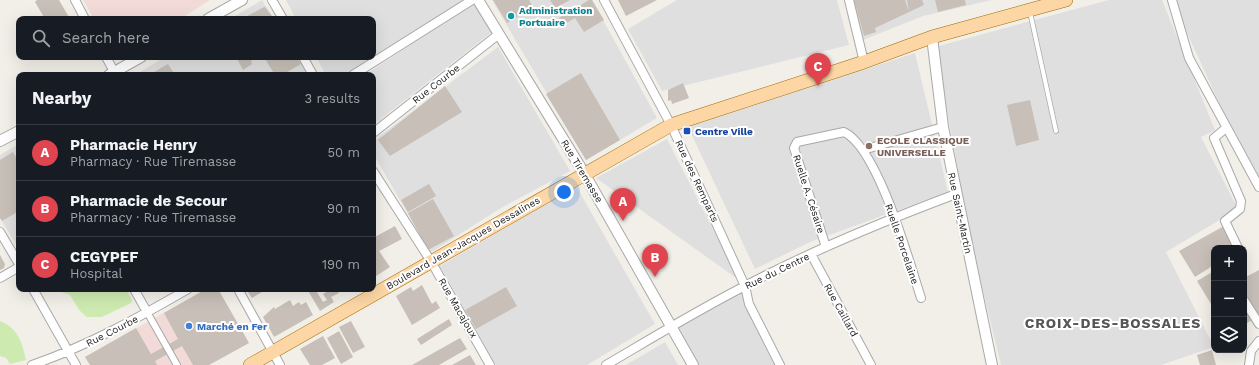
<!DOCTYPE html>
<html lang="en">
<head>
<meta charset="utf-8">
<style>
  body { margin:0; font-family:"Work Sans",sans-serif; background:#242831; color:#f1f3f6 }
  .controls { position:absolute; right:12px; bottom:12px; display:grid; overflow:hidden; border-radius:8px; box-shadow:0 4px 16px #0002 }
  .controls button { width:36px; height:36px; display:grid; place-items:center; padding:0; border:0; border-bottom:1px solid #363941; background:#171b24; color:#f1f3f6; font:20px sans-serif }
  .you { position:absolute; left:564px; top:192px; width:14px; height:14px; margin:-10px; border:3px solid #fff; border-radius:50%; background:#1a73e8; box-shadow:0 0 0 6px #1a73e833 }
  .badge { display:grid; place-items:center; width:26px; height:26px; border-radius:50%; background:#b45309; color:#fff; font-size:13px; font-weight:700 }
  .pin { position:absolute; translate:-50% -33px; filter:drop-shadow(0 1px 2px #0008) }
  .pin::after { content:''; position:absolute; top:21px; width:14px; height:12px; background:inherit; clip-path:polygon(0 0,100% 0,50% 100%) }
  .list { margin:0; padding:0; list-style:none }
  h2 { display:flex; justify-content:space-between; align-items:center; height:52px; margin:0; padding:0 16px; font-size:17px }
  h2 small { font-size:13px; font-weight:400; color:#9ea1a6 }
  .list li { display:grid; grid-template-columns:26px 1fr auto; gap:12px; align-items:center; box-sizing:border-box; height:56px; padding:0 16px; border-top:1px solid #363941 }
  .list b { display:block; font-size:15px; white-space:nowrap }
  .list p { margin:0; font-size:13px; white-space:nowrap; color:#9ea1a6 }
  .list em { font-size:13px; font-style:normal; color:#9ea1a6 }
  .icon { flex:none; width:22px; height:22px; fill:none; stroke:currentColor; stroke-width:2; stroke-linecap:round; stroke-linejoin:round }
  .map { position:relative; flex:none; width:1259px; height:365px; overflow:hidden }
  .search { position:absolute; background:#171b24; box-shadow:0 4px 16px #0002; left:16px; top:16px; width:360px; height:44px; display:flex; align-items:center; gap:10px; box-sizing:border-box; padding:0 14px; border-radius:8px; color:#9ea1a6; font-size:15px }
  .panel { position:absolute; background:#171b24; box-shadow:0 4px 16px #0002; left:16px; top:72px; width:360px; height:220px; border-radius:8px }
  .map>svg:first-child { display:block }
  .residential { fill:#e0dfdf }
  .commercial { fill:#f2dad9 }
  .grass { fill:#cdebb0 }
  .building { fill:#c7bfb8 }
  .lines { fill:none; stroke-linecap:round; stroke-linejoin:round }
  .service-casing { stroke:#a9a9a9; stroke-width:5.5 }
  .pedestrian-casing { stroke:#a9a9a9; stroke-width:8 }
  .minor-casing { stroke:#a9a9a9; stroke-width:10 }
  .tertiary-casing { stroke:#a9a9a9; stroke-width:12 }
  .primary-casing { stroke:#a06b00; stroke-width:14 }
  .service { stroke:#fff; stroke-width:4 }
  .pedestrian { stroke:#fff; stroke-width:6 }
  .minor { stroke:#fff; stroke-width:8 }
  .tertiary { stroke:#fff; stroke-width:10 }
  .primary { stroke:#fcd6a4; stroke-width:13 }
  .culture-dot { fill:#0f9aa8; stroke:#fff; stroke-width:1.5 }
  .transit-dot { fill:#1a4fb4; stroke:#fff; stroke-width:1.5 }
  .education-dot { fill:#8d6e63; stroke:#fff; stroke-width:1.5 }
  .shop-dot { fill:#3f7fe0; stroke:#fff; stroke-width:1.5 }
  .labels { text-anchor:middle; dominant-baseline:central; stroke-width:4; stroke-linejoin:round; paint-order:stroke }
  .culture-label { font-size:10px; font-weight:bold; fill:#0d838f; stroke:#fff; text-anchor:start }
  .street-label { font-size:10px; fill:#222; stroke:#fff }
  .transit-label { font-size:10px; font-weight:bold; fill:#164399; stroke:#fff; text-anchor:start }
  .education-label { font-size:10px; font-weight:bold; fill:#785e54; stroke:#fff; text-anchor:start }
  .shop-label { font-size:10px; font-weight:bold; fill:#366cbe; stroke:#fff; text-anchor:start }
  .district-label { font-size:14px; font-weight:bold; letter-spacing:1px; fill:#555; stroke:#fff }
</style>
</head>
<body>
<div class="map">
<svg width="1259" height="365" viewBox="0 0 1259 365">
  <rect width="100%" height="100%" fill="#f2efe9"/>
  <path class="residential" d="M262,0L274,19H230Z
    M286,0H465L466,1L346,75H326L316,57H373V19H296Z
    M492,0H592L657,118L586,160Z
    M677,0H837L849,45L662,91L628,29Z
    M853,0H992L923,16L863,40Z
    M1109,0H1162L1215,130L1201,137L1238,209L1166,252L1214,347L1161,365H1001L973,250L935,47Z
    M1172,0H1259V181L1237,142Z
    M474,2L492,32L373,125V75H365Z
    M498,47L570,171L501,208L430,253L373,153V141Z
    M915,53L948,192L810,242L755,269L688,127Z
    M165,57H297L307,75H135Z
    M667,139L739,280L596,178Z
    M19,144V249L0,218V155Z
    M576,186L655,324L587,365H496L440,266Z
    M743,284L783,365H698L675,323Z
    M665,342L678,365H626Z"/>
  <path class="commercial" d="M83,0H210L180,19H94Z
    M206,289H218L249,343L209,365H90L85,357Z"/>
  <path class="grass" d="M53,289H126L132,300L131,303L102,317H87L79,310L70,295Z
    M0,321C18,328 22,342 26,360L10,364L6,358L0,356Z"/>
  <path class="building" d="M37,0H59L70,19H45L35,2Z
    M493,0H529L533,7L507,23Z
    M550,0H570L555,8Z
    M589,0H592L604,20L584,32L575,18L563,25L559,18Z
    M618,0H657L626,16Z
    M854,0H905L909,11L907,0H922L924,5L875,28L876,32L864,36Z
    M935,0H965L966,5L938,12Z
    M265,7L274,19H242L262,8Z
    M236,57H258L251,61L252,64L243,70Z
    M264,57H297L301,64L282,75H275Z
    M168,64L175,75H149L161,68Z
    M581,73L620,140L586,160L546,94Z
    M683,83L689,98L672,104L671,100L668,101V90Z
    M445,86L462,112L390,156L378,140Z
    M1030,100L1039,140L1016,146L1007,105Z
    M13,152L19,162V211L2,221L0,218V160Z
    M429,184L436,196L408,212L401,200Z
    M433,199L454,236L428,250L408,213Z
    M395,226L402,239L379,251L390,267L373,278V255L376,253L373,248V238Z
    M1224,226L1235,248H1214V265L1195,277L1179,251Z
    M0,255L5,264L4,268L0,270Z
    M1259,270V316L1244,291V278Z
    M1214,271V309L1197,281Z
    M422,285L432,304L436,301L440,308L412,325L396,296L411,287L413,291Z
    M506,287L517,306L476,329L465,310Z
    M206,289H218L249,343L209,365H193L182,346L155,361L157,365H90L85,357L136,328L151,354L178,339L164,313Z
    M246,289H267L252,298Z
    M307,289H315L323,302L327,300L323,294L328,291L327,289H336L339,293L331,297L334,302L320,311Z
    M290,300L293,306L299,302L301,305L306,302L313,315L274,337L263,317L274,307L275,309Z
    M1244,307L1252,320L1244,325Z
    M449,319L452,325L421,345L417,339Z
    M351,321L365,347L353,353L339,327Z
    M339,331L353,357L341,364L327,338Z
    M323,336L335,358L322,365H310L300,349Z
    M460,338L467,349L439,365H412Z
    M1212,350L1216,365H1200L1197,355Z
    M470,355L476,365H452Z"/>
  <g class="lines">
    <g class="service-casing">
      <path id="service" d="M1030,12L1056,131"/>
    </g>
    <g class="pedestrian-casing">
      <path id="pedestrian" d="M147,312L177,365"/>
    </g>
    <g class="minor-casing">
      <path id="minor" d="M75,0L85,19
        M272,0L283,19
        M604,0L671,125L745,286L749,304L780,365
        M849,0L864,62
        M1172,0L1189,58L1259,187
        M106,57L116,75
        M303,57L313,75
        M353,75L472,0
        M1226,128L1214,138L1241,201L1240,209L1225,221L1238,248
        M373,133L499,34
        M863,150L943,127
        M373,171L432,263L490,365
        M0,232L19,264
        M826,247L794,148L797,142L844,132C878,148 909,261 921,298
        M811,254L871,365
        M0,278L19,267
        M33,289L76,365
        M134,289L147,312
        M238,289L280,365
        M1244,300L1259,324
        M32,365C87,346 138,318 188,289
        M606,365C652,338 698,310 745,286C813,250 884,221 956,194
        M1249,365L1251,351L1259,341"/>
    </g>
    <g class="tertiary-casing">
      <path id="tertiary" d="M478,0L584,173L693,365
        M208,19L242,0
        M932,37L943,127L992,365
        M109,75L141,57
        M0,141L19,131"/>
    </g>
    <g class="primary-casing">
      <path id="primary" d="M250,365L671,125L864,62L932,37L1066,0"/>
    </g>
    <use href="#service" class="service"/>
    <use href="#pedestrian" class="pedestrian"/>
    <use href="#minor" class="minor"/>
    <use href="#tertiary" class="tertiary"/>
    <use href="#primary" class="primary"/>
  </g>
  <circle class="culture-dot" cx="511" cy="16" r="4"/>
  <rect class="transit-dot" x="683" y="127" width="8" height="8" rx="2"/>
  <circle class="education-dot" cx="869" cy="146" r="4"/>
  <circle class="shop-dot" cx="189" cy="326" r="4"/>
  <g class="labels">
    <g class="culture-label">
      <text x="519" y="10">Administration<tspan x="519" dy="12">Portuaire</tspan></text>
    </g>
    <g class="street-label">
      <text transform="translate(436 84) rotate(-38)">Rue Courbe</text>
      <text transform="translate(582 171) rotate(59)">Rue Tiremasse</text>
      <text transform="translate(697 181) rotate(65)">Rue des Remparts</text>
      <text transform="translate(809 194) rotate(72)">Ruelle A. Césaire</text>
      <text transform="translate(960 213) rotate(78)">Rue Saint-Martin</text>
      <text transform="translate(463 243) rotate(-30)">Boulevard Jean-Jacques Dessalines</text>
      <text transform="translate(902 244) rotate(71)">Ruelle Porcelaine</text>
      <text transform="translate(777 271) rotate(-26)">Rue du Centre</text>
      <text transform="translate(458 308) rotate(60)">Rue Macajoux</text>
      <text transform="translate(841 310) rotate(61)">Rue Caillard</text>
      <text transform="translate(112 331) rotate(-27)">Rue Courbe</text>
    </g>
    <g class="transit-label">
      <text x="695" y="131">Centre Ville</text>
    </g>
    <g class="education-label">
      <text x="877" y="140">ECOLE CLASSIQUE<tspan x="877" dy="12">UNIVERSELLE</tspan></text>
    </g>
    <g class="shop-label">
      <text x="197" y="326">Marché en Fer</text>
    </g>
    <g class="district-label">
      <text x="1113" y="323">CROIX-DES-BOSSALES</text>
    </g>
  </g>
</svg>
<div class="controls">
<button>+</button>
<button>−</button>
<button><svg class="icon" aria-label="layers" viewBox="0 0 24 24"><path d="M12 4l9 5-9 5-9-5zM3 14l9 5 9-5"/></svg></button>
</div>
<div class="you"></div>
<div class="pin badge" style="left:623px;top:221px;background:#e0444e">A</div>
<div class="pin badge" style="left:655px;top:277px;background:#e0444e">B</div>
<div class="pin badge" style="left:818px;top:86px;background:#e0444e">C</div>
<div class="search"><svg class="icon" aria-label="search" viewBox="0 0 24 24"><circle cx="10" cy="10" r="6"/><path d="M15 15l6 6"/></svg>Search here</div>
<section class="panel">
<h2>Nearby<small>3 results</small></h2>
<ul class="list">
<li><span class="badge" style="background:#e0444e">A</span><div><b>Pharmacie Henry</b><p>Pharmacy · Rue Tiremasse</p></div><em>50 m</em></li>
<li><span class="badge" style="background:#e0444e">B</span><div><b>Pharmacie de Secour</b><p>Pharmacy · Rue Tiremasse</p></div><em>90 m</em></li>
<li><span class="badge" style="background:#e0444e">C</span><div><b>CEGYPEF</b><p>Hospital</p></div><em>190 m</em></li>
</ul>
</section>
</div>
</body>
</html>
